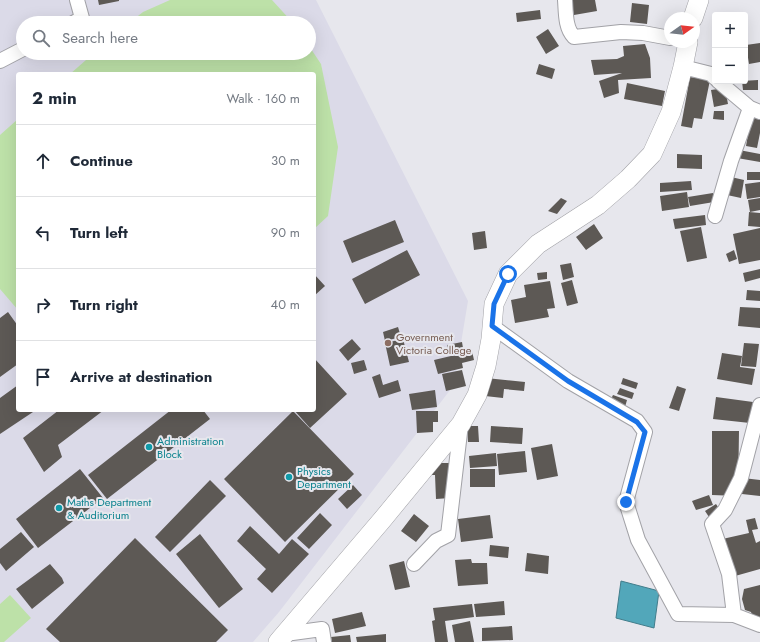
<!DOCTYPE html>
<html lang="en">
<head>
<meta charset="utf-8">
<style>
  body { margin:0; font-family:Jost,sans-serif; background:#f6f6f7; color:#1f2937 }
  .controls { position:absolute; right:12px; top:12px; display:grid; overflow:hidden; border-radius:4px; box-shadow:0 4px 16px #0002 }
  .controls button { width:36px; height:36px; display:grid; place-items:center; padding:0; border:0; border-bottom:1px solid #e0e1e3; background:#fff; color:#1f2937; font:20px sans-serif }
  .compass { position:absolute; left:664px; top:12px; width:36px; height:36px; border-radius:50%; background:#fff; box-shadow:0 4px 16px #0002; rotate:75deg }
  .stop { position:absolute; width:12px; height:12px; margin:-9px; border:3px solid #1a73e8; border-radius:50%; background:#fff }
  .stop.end { background:#1a73e8; border-color:#fff; box-shadow:0 1px 4px #0008 }
  .list { margin:0; padding:0; list-style:none }
  h2 { display:flex; justify-content:space-between; align-items:center; height:52px; margin:0; padding:0 16px; font-size:17px }
  h2 small { font-size:13px; font-weight:400; color:#747a83 }
  .list li { display:grid; grid-template-columns:26px 1fr auto; gap:12px; align-items:center; box-sizing:border-box; height:72px; padding:0 16px; border-top:1px solid #e0e1e3 }
  .list b { display:block; font-size:15px; white-space:nowrap }
  .list em { font-size:13px; font-style:normal; color:#747a83 }
  .icon { flex:none; width:22px; height:22px; fill:none; stroke:currentColor; stroke-width:2; stroke-linecap:round; stroke-linejoin:round }
  .map { position:relative; flex:none; width:760px; height:642px; overflow:hidden }
  .search { position:absolute; background:#fff; box-shadow:0 4px 16px #0002; left:16px; top:16px; width:300px; height:44px; display:flex; align-items:center; gap:10px; box-sizing:border-box; padding:0 14px; border-radius:22px; color:#747a83; font-size:15px }
  .panel { position:absolute; background:#fff; box-shadow:0 4px 16px #0002; left:16px; top:72px; width:300px; height:340px; border-radius:4px }
  .map>svg:first-child { display:block }
  .built { fill:#dbdae8; fill-rule:evenodd }
  .green { fill:#bde1a8 }
  .water { fill:#52a7ba; stroke:#427d8b }
  .building { fill:#5d5955 }
  .lines { fill:none; stroke-linecap:round; stroke-linejoin:round }
  .minor-casing { stroke:#a2a2a7; stroke-width:16 }
  .secondary-casing { stroke:#a2a2a7; stroke-width:20 }
  .minor { stroke:#fff; stroke-width:14 }
  .secondary { stroke:#fff; stroke-width:19 }
  .route { stroke:#1a73e8; stroke-width:5 }
  .education-dot { fill:#8d6e63; stroke:#e7e7ed; stroke-width:1.5 }
  .culture-dot { fill:#0f9aa8; stroke:#e7e7ed; stroke-width:1.5 }
  .labels { text-anchor:middle; dominant-baseline:central; stroke-width:4; stroke-linejoin:round; paint-order:stroke }
  .education-label { font-size:11px; fill:#785e54; stroke:#e7e7ed; text-anchor:start }
  .culture-label { font-size:11px; fill:#0d838f; stroke:#e7e7ed; text-anchor:start }
</style>
</head>
<body>
<div class="map">
<svg width="760" height="642" viewBox="0 0 760 642">
  <rect width="100%" height="100%" fill="#e7e7ed"/>
  <path class="built" d="M0,0H316L468,301L454,385L279,612L253,642H0ZM23,23H309V53H23ZM18,74H314V410H18Z"/>
  <path class="green" d="M170,0H272L293,23H129L143,12Z
    M309,46L321,64L338,147L328,216L314,229V74H70L94,53H309Z
    M18,119V310L0,289V135Z
    M10,595L31,618L4,642H0V604Z"/>
  <path class="water" d="M621,581L659,591L654,628L616,618Z"/>
  <path class="building" d="M98,0H119V1L99,5Z
    M571,0H595L597,11L574,15Z
    M632,3L649,5L647,24L630,22Z
    M540,10L541,19L517,22L516,13Z
    M548,29L559,46L546,54L536,37Z
    M760,43V62L749,64L746,45Z
    M645,44L650,58L651,78L618,80L619,93L604,98L599,81L622,73L594,75L591,60L617,59L624,56L623,46Z
    M539,64L555,69L552,79L536,74Z
    M690,77L710,80L702,119L694,118L692,128L681,126Z
    M758,80V90H743L742,81Z
    M627,83L665,91L662,106L624,99Z
    M725,88L728,104L714,107L711,90Z
    M714,111H724V120L713,119Z
    M751,117L760,118V133L757,148L746,146Z
    M739,150L760,154V162L737,158Z
    M677,154L702,155V169L677,168Z
    M747,172H760V180H747Z
    M731,177L744,180L741,198L727,195Z
    M691,181L692,190L660,192V183Z
    M760,182V197L747,199L745,184Z
    M687,192L689,207L662,211L660,196Z
    M713,193L714,202L690,206L688,197Z
    M561,198L567,201L557,214L548,211Z
    M760,198V210L750,212L748,200Z
    M749,212L760,213V227L748,226Z
    M705,215L706,225L675,229L673,219Z
    M395,220L404,242L352,263L343,241Z
    M594,224L603,238L586,250L576,237Z
    M701,227L707,258L687,262L680,231Z
    M760,228V260L739,264L733,234Z
    M485,231L487,248L474,250L472,233Z
    M407,250L420,275L365,304L352,279Z
    M734,250L737,259L729,262L726,254Z
    M571,263L574,277L563,280L560,265Z
    M760,269V278L745,282L743,273Z
    M547,272V279L538,280L537,273Z
    M314,274L325,286L314,296Z
    M572,280L578,303L567,306L561,283Z
    M550,281L555,308L547,309L549,317L515,323L511,300L526,297L524,285Z
    M747,290L760,291V301L746,300Z
    M740,307L760,308V328L738,326Z
    M8,312L18,326V364L0,377V318Z
    M398,327L401,337L385,341L383,332Z
    M352,339L361,349L348,361L339,350Z
    M403,339L409,362L390,366L385,343Z
    M462,342L463,348L448,350L447,345Z
    M744,343L759,344L756,367L741,366Z
    M472,351L474,360L462,363L463,368L438,374L434,360Z
    M722,353L742,356L740,367L755,369L752,385L717,379Z
    M314,358L347,394L310,428L294,410H314Z
    M364,360L367,370L354,374L351,363Z
    M462,370L466,386L446,391L442,374Z
    M380,374L383,385L398,380L401,391L379,398L372,377Z
    M486,378L525,382L524,391L504,389L503,398L485,396Z
    M623,378L638,383L636,389L621,384Z
    M18,385V410H36L0,434V398Z
    M677,386L686,389L679,411L669,408Z
    M620,388L634,393L632,399L617,394Z
    M435,390L437,407L412,410L409,394Z
    M613,395L627,400L625,407L610,401Z
    M716,397L753,402L750,423L713,419Z
    M59,410H104L58,445L62,457L44,472L23,438Z
    M171,410H203L210,419L107,499L88,475Z
    M293,411L354,474L285,542L224,479Z
    M416,411H438V422H433V432L417,433Z
    M467,426H478L479,442H468Z
    M491,426L523,428L522,444L490,442Z
    M712,431H739L738,496L712,495Z
    M552,444L558,476L537,480L531,448Z
    M525,451L527,472L499,475L497,454Z
    M496,453L497,466L470,468L469,456Z
    M432,463H449L450,498L436,499L435,475H432Z
    M80,469L103,498L38,548L16,519Z
    M470,469H495V487H470Z
    M743,478L760,480V496L742,494Z
    M210,480L226,496L170,552L155,537Z
    M353,485L362,495L347,509L338,499Z
    M709,495L713,505L696,510L692,501Z
    M716,504L720,510L709,517L705,511Z
    M320,513L332,525L309,549L297,538Z
    M414,514L429,526L416,542L401,531Z
    M490,515L493,538L461,542L458,519Z
    M755,518L758,529L752,530L756,543L760,541V569L728,578L718,540L749,533L746,520Z
    M250,526L279,554L292,539L309,554L272,593L257,579L266,569L237,541Z
    M21,532L34,547L6,571L0,563V549Z
    M200,534L243,589L219,608L176,554Z
    M135,538L228,630L216,642H60L46,629Z
    M490,545L509,547L508,558L489,556Z
    M527,553L549,556L548,574L525,571Z
    M471,559L472,563H487L488,584L458,586L455,560Z
    M404,561L410,587L395,590L389,565Z
    M50,564L62,578L64,583L32,609L16,589Z
    M760,585V620L754,621L751,612L745,610L742,599L744,589Z
    M504,601L505,615L476,617L474,604Z
    M472,604L474,617L445,621L448,642H435L432,621L435,620L433,608Z
    M362,612L366,626L335,633L332,619Z
    M470,621L474,642H455L452,625Z
    M512,626L513,640L482,641V628Z
    M386,634V642H357L356,637Z
    M350,635L351,642H332L331,637Z"/>
  <g class="lines">
    <g class="minor-casing">
      <path id="minor" d="M565,0C566,12 565,28 574,37L621,32L643,33L670,38
        M73,23L82,18L77,0
        M0,61L23,49
        M683,67L711,74L715,78
        M718,81L750,108L760,112
        M715,216L731,161L750,108
        M492,326L568,381L637,421L645,432L626,502L638,540L678,614L734,615
        M760,405L741,478L725,510L712,524L729,574L734,615L760,625
        M414,564L436,541L448,535L461,424
        M285,634L322,629L324,642"/>
    </g>
    <g class="secondary-casing">
      <path id="secondary" d="M693,18L699,0
        M278,642L382,520L461,424L477,395L486,366L491,339L494,304L508,274L538,244L598,205L628,179L652,154L671,112L683,67L688,42"/>
    </g>
    <use href="#minor" class="minor"/>
    <use href="#secondary" class="secondary"/>
  </g>
  <g class="lines">
    <path class="route" d="M508,274L494,304L492,326L568,381L637,422L645,432L626,502"/>
  </g>
  <circle class="education-dot" cx="388" cy="343" r="4"/>
  <g class="culture-dot">
    <circle cx="149" cy="447" r="4"/>
    <circle cx="289" cy="477" r="4"/>
    <circle cx="59" cy="508" r="4"/>
  </g>
  <g class="labels">
    <g class="education-label">
      <text x="396" y="337">Government<tspan x="396" dy="13">Victoria College</tspan></text>
    </g>
    <g class="culture-label">
      <text x="157" y="441">Administration<tspan x="157" dy="13">Block</tspan></text>
      <text x="297" y="471">Physics<tspan x="297" dy="13">Department</tspan></text>
      <text x="67" y="502">Maths Department<tspan x="67" dy="13">&amp; Auditorium</tspan></text>
    </g>
  </g>
</svg>
<div class="controls">
<button>+</button>
<button>−</button>
</div>
<svg class="compass" viewBox="-18 -18 36 36"><path d="M0-13l5 13h-10z" fill="#e53935"/><path d="M0 13l5-13h-10z" fill="#747a83"/></svg>
<div class="stop" style="left:508px;top:274px"></div>
<div class="stop end" style="left:626px;top:502px"></div>
<div class="search"><svg class="icon" aria-label="search" viewBox="0 0 24 24"><circle cx="10" cy="10" r="6"/><path d="M15 15l6 6"/></svg>Search here</div>
<section class="panel">
<h2>2 min<small>Walk · 160 m</small></h2>
<ul class="list">
<li><svg class="icon" aria-label="ahead" viewBox="0 0 24 24"><path d="M12 20V5M6 11l6-6 6 6"/></svg><div><b>Continue</b></div><em>30 m</em></li>
<li><svg class="icon" aria-label="left" viewBox="0 0 24 24"><path d="M17 20v-9H6M10 6l-5 5 5 5"/></svg><div><b>Turn left</b></div><em>90 m</em></li>
<li><svg class="icon" aria-label="right" viewBox="0 0 24 24"><path d="M7 20v-9h11M14 6l5 5-5 5"/></svg><div><b>Turn right</b></div><em>40 m</em></li>
<li><svg class="icon" aria-label="arrive" viewBox="0 0 24 24"><path d="M6 21V4h12l-3 4 3 4H6"/></svg><div><b>Arrive at destination</b></div></li>
</ul>
</section>
</div>
</body>
</html>
